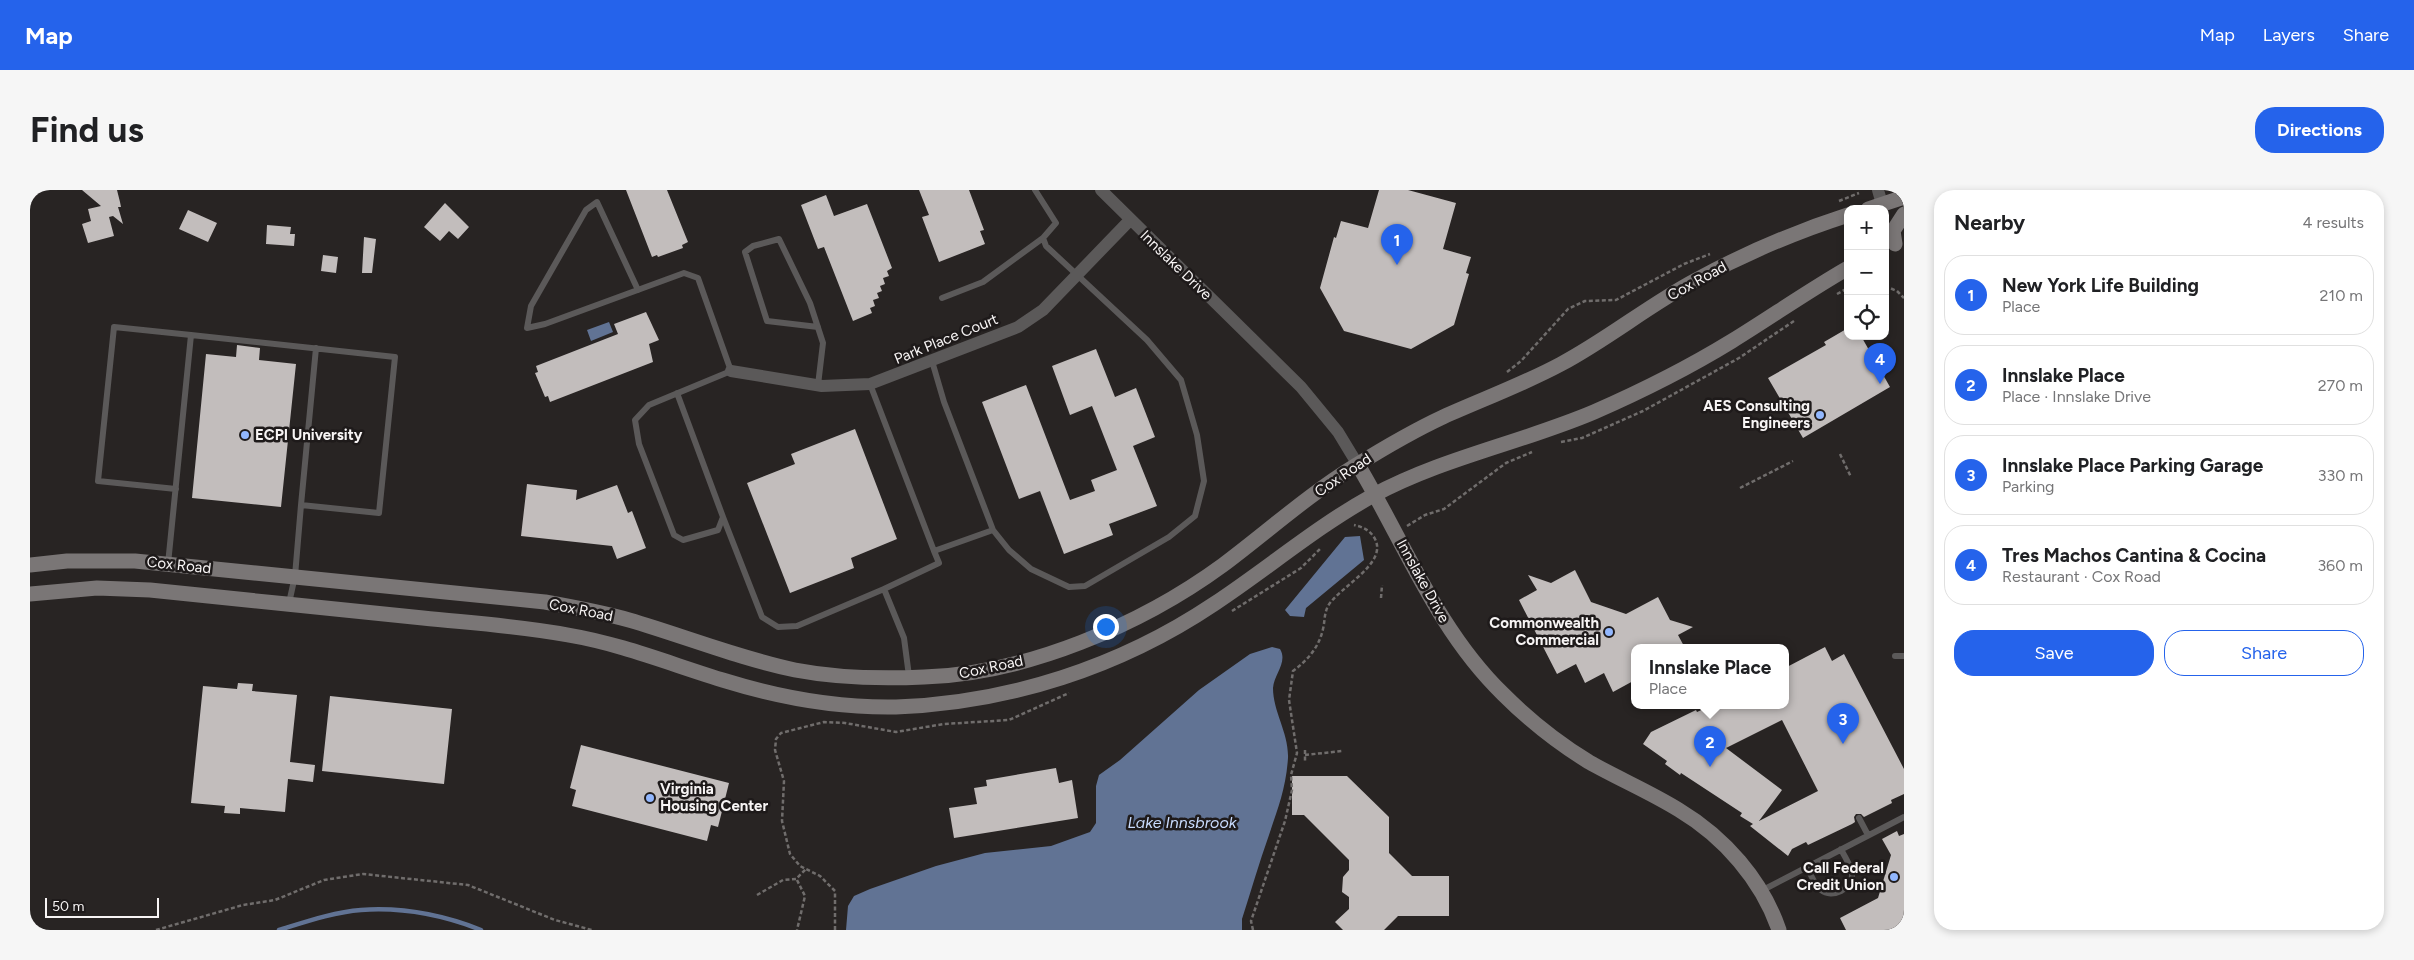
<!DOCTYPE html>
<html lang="en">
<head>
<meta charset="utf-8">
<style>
  body { margin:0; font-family:Figtree,sans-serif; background:#f6f6f6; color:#202124 }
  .controls { position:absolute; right:15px; top:15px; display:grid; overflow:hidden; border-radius:10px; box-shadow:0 2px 8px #0003 }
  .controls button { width:45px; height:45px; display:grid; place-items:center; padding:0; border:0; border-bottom:1px solid #e0e0e0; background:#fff; color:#202124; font:25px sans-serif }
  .scale { position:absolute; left:15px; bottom:12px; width:114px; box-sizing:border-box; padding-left:5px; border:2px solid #f7f4f4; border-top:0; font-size:14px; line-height:18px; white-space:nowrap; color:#f7f4f4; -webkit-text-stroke:4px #1e1a1a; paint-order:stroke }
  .you { position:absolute; left:1075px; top:436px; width:18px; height:18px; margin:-12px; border:4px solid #fff; border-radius:50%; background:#1a73e8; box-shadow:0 0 0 8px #1a73e833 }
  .badge { display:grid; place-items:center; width:32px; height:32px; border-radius:50%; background:#2563eb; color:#fff; font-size:16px; font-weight:700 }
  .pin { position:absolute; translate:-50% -41px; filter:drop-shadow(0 1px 2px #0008) }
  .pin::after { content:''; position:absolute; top:26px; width:18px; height:15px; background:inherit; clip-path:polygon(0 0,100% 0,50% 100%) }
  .popup { position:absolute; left:1601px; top:454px; width:158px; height:65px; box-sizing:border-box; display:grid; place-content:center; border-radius:10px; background:#fff; filter:drop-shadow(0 1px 4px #0005); font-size:16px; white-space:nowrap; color:#757577 }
  .popup b { font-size:19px; color:#202124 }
  .popup::after { content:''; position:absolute; left:50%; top:100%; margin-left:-10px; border:10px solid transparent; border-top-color:#fff }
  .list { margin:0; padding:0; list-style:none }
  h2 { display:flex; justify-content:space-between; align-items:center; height:65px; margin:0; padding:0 20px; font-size:21px }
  h2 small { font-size:16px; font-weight:400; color:#757577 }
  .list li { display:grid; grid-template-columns:32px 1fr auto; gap:15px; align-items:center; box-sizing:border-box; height:80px; margin:0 10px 10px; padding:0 10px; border:1px solid #e0e0e0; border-radius:20px }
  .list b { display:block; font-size:19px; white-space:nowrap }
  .list p { margin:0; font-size:16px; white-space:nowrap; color:#757577 }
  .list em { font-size:16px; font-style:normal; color:#757577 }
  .actions { display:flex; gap:10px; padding:15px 20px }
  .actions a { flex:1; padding:11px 0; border:1px solid #2563eb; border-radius:20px; text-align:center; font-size:18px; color:#2563eb }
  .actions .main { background:#2563eb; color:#fff }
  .icon { flex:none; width:28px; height:28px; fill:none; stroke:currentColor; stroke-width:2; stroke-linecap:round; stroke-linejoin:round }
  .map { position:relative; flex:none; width:1874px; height:740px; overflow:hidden; border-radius:20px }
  header { display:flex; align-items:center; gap:30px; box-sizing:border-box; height:70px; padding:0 25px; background:#2563eb; color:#fff }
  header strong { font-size:24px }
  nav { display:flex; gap:28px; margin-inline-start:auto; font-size:18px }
  .intro { display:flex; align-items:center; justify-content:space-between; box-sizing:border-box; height:120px; padding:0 30px }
  h1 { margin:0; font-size:35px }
  .button { padding:12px 22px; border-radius:20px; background:#2563eb; color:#fff; font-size:18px; font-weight:700 }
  main { display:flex; gap:30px; padding:0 30px }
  aside { flex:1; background:#fff; border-radius:20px; box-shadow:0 2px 8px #0003 }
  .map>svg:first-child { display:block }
  .water { fill:#617394 }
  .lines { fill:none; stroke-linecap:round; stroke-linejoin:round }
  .stream { stroke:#617394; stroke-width:4.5 }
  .building { fill:#c2bdbc; fill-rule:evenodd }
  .path { stroke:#706d6c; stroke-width:2.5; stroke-dasharray:4 2.5; stroke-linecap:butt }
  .lane { stroke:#5b5959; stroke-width:6 }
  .street { stroke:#5b5959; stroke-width:12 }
  .secondary { stroke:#7a7676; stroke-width:15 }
  .poi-dot { fill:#92b7fd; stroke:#1e1a1a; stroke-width:2 }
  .labels { text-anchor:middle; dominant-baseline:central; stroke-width:5; stroke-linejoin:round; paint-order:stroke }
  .street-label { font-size:15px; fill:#f7f4f4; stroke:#1e1a1a }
  .poi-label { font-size:15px; font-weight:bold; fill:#f7f4f4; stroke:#1e1a1a; text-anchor:end }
  .water-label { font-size:16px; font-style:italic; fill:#c9dcfe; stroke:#1e1a1a }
</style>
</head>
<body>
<header>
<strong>Map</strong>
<nav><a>Map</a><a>Layers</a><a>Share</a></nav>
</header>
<div class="intro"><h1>Find us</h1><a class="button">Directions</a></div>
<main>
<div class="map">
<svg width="1874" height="740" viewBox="0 0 1874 740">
  <rect width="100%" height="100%" fill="#282423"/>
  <path class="water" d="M579,132L583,142L561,151L557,140Z
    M1330,346L1334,370L1276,418L1274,427L1260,426L1255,420L1315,347Z
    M1242,457L1250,459C1258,472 1244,484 1243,498C1243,522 1259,543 1258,568C1256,598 1248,618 1239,645C1229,673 1221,701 1212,729V740H816L818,716L824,706L840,699L906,676L955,663L1021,656L1060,642L1066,633V596L1069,585L1090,570L1169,500L1220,464Z"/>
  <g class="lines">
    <path class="stream" d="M249,740C275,732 304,722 331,720C372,717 413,725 451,740"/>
  </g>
  <path class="building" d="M52,0H87L90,12L91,17H88L93,34L83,26L79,27L84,46L58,53L52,34L61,31L58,19L71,16Z
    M596,0H637L658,52L652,55L653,58L628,67L627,65L622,67Z
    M889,0H939L954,40L950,41L955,54L909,72L892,27L899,25Z
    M1349,0H1378L1426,13L1413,59L1441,67L1436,83L1439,84L1424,135L1381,159L1314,141L1290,98L1304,47L1306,48L1311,31L1338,38Z
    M796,5L804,26L837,14L862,78L857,81L859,86L853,88L855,94L850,96L852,101L847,103L849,108L843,110L845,116L840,118L842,123L823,131L794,57L788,59L771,15Z
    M415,13L439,37L428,49L419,41L410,51L394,37Z
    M158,20L187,33L178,52L149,39Z
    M237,35L261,37L260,44H265L264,56L236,54Z
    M334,47L346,49L342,83H332Z
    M293,65L308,67L306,83L291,81Z
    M616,122L629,150L619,154L623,172L520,212L518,206L515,207L505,183L508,182L506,176L588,144L584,134Z
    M1818,138V146H1831L1860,197L1773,248L1738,188L1796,155L1794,152Z
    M207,155L230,158L229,170L266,174L251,317L162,308L176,164L206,167Z
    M1066,159L1085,207L1106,198L1125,247L1103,256L1127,316L1079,334L1083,345L1034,364L1010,301L989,309L952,212L996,195L1040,310L1065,301L1061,290L1087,280L1062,216L1040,225L1022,176Z
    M825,239L867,349L821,368L824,378L760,403L717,293L765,274L761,264Z
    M497,294L547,300L546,310L587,295L598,323L602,321L616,358L587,369L582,356L491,346Z
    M1545,380L1561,412L1596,424L1628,407L1640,430L1663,437L1648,445L1655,458H1605V490L1583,502L1574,483L1555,493L1546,474L1527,484L1489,410L1507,400L1498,385L1521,393Z
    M1795,457L1802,471L1814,464L1874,579V604L1861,610L1862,613L1834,627L1831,624H1826L1824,627L1825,632L1822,634L1778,655L1776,652L1762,659L1758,666L1720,636L1723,634L1710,626L1712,623L1651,583L1650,585L1635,574L1637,571L1613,554L1621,542L1666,520L1667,522L1680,516H1755V478ZM1752,530L1788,601L1729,631L1752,600L1696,558Z
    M208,493L223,494L222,501L267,505L260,572L285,575L283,592L258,589L255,622L210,618V624L194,623L195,616L161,613L173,496L207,499Z
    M300,506L422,519L414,594L292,581Z
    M551,555L699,593L688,637L681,635L677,651L542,616L546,600L540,598Z
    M1026,578L1029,593L1042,590L1048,628L924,648L919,618L947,614L944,598L957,596L956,590Z
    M1262,586H1317L1359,627V663L1382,686H1419V726H1368L1354,740H1313L1305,732L1319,719V707L1312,702L1313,687L1319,680V670L1274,625H1262Z
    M1867,641L1869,646L1874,644V740H1816L1810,728L1848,708L1861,665L1852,649Z"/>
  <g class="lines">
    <path class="path" d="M1809,11L1829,3
      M1855,96L1867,101L1874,108
      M1807,104L1818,98
      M1477,182L1491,171L1538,119L1555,111L1586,110L1654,74L1680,64
      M1531,252L1552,248L1613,221L1709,168L1764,131
      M1810,264L1821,287
      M1710,298L1763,271
      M1377,336L1395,325L1414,319L1476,273L1502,262
      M1351,408L1352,395
      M1202,421L1271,378L1291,358
      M1275,560V571
      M1275,565L1312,561
      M767,690L775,706L767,740
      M727,705L753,690L766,689L776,679
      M126,740L213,715L245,710L294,690L333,684L438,695L525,730L562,740
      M805,740V701L790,686L770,676L760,664L752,631L754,591L745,560L746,549L751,543L794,532L815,533L866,542L914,534L979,530L1039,503
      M1223,740L1221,731L1255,631L1262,600L1261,585L1267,563L1259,510L1263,481C1278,470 1289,457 1293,439C1295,431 1294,424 1298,416C1309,397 1358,374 1345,349C1340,340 1333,337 1324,335"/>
    <path class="lane" d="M608,100L567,12L556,20L501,116L497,138L515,134L654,83L668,88L701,181L619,215L605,230L609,254L644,345L653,350L688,340L693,327L647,203
      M912,108L953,92L1013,48
      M788,137L737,131L715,62L723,56L749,49L780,113L793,153L788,195
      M161,145L365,167L349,323L271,315L286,158
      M902,171L914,212L963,340L979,360L1001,379L1039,397L1055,396L1139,347L1165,326L1174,291L1167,245L1151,190L1117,150L1016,56L1013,48L1026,33L1005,0
      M840,194L904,361L963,340
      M693,327L732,427L748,437L767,436L854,399L874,448L879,486
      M138,374L161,145L84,137L68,291L146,299
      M854,399L909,373L904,361
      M259,413L265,386L271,315
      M1865,466H1874
      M1829,628L1838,645
      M1777,677C1781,685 1784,694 1791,700C1802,709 1823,699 1822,684C1822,677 1814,666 1811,659
      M1731,701L1874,627"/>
    <path class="street" d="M1071,0L1271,197L1308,242L1328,275
      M1848,0L1852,14
      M701,181L792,196L840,194L988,137L1013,120L1100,30"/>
    <path class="secondary" d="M1838,19L1874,7
      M1865,54L1863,41L1874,24
      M1328,275C1374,352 1407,440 1473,504C1499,530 1528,553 1559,572C1589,589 1620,602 1649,620C1694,647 1732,690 1749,740
      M0,375L37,371H105L515,412C543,417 571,422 599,430C654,446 708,468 765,480C807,488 851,489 894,487C996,484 1111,435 1193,375C1237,342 1278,305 1325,276C1354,258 1383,241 1413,227C1453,209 1494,194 1531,174C1578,149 1619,115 1666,90C1714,64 1765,42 1818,25
      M0,404L67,398L120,400C211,409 302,419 393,428C441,433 490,436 538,445C592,454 643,475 696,491C751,508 809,518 866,517C979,513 1090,477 1184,414C1237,379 1286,337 1342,306C1412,268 1491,253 1564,222C1612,201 1658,178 1702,151C1741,127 1778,101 1818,78"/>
  </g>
  <g class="poi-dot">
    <circle cx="1790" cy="225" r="5"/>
    <circle cx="215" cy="245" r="5"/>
    <circle cx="1579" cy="442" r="5"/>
    <circle cx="620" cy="608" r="5"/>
    <circle cx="1864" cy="687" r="5"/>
  </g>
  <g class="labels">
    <g class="street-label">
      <text transform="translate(1146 75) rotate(44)">Innslake Drive</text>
      <text transform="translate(1667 91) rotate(-29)">Cox Road</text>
      <text transform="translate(916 149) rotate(-22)">Park Place Court</text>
      <text transform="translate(1313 285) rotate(-34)">Cox Road</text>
      <text transform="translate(149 375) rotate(6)">Cox Road</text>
      <text transform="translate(1393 391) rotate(61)">Innslake Drive</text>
      <text transform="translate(551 420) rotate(11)">Cox Road</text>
      <text transform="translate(961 477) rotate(-12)">Cox Road</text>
    </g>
    <g class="poi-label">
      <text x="1780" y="216">AES Consulting<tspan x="1780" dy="17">Engineers</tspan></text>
      <text x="225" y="245" text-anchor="start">ECPI University</text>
      <text x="1569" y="433">Commonwealth<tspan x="1569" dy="17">Commercial</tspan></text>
      <text x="630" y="599" text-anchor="start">Virginia<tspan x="630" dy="17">Housing Center</tspan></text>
      <text x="1854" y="678">Call Federal<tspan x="1854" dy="17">Credit Union</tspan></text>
    </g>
    <g class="water-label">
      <text x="1152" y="632">Lake Innsbrook</text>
    </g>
  </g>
</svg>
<div class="controls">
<button>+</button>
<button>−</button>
<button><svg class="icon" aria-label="locate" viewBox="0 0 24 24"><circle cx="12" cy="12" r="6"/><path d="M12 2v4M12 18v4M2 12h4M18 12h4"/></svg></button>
</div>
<div class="scale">50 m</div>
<div class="you"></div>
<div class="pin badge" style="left:1367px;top:75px">1</div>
<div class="pin badge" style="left:1680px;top:577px">2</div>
<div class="popup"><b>Innslake Place</b>Place</div>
<div class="pin badge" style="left:1813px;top:554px">3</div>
<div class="pin badge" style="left:1850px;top:194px">4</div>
</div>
<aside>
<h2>Nearby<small>4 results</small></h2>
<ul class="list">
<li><span class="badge">1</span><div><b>New York Life Building</b><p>Place</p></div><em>210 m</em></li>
<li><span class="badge">2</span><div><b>Innslake Place</b><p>Place · Innslake Drive</p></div><em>270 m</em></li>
<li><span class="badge">3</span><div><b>Innslake Place Parking Garage</b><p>Parking</p></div><em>330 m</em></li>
<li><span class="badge">4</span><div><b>Tres Machos Cantina &amp; Cocina</b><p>Restaurant · Cox Road</p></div><em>360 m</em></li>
</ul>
<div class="actions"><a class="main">Save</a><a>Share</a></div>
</aside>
</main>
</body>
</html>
